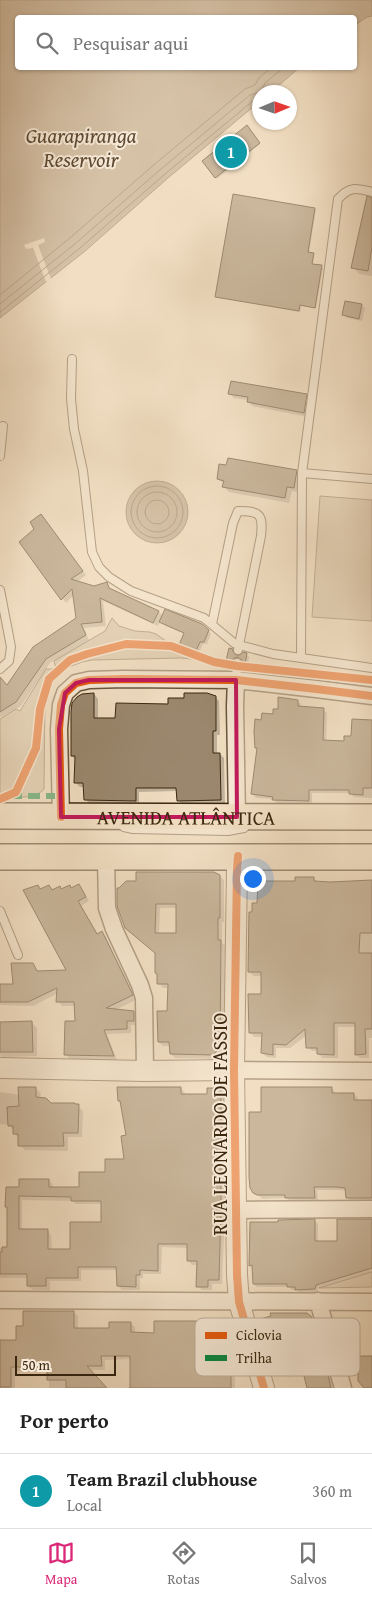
<!DOCTYPE html>
<html lang="pt">
<head>
<meta charset="utf-8">
<style>
  body { margin:0; font-family:"Gentium Book Plus",serif; background:#f2f2f2; color:#222 }
  .compass { position:absolute; left:252px; top:85px; width:45px; height:45px; border-radius:50%; background:#fff; box-shadow:0 1px 4px #0004; rotate:88deg }
  .scale { position:absolute; left:15px; bottom:12px; width:101px; box-sizing:border-box; padding-left:5px; border:2px solid #3b270f; border-top:0; font-size:14px; line-height:18px; white-space:nowrap; color:#3b270f; -webkit-text-stroke:4px #f7ead8; paint-order:stroke }
  .you { position:absolute; left:252px; top:878px; width:18px; height:18px; margin:-12px; border:4px solid #fff; border-radius:50%; background:#1a73e8; box-shadow:0 0 0 8px #1a73e833 }
  .badge { display:grid; place-items:center; width:32px; height:32px; border-radius:50%; background:#db2777; color:#fff; font-size:16px; font-weight:700 }
  .pin { position:absolute; translate:-50% -50%; border:2px solid #fff; box-shadow:0 1px 5px #0006 }
  .list { margin:0; padding:0; list-style:none }
  h2 { display:flex; justify-content:space-between; align-items:center; height:65px; margin:0; padding:0 20px; font-size:21px }
  h2 small { font-size:16px; font-weight:400; color:#767676 }
  .list li { display:grid; grid-template-columns:32px 1fr auto; gap:15px; align-items:center; box-sizing:border-box; height:75px; padding:0 20px; border-top:1px solid #e0e0e0 }
  .list b { display:block; font-size:19px; white-space:nowrap }
  .list p { margin:0; font-size:16px; white-space:nowrap; color:#767676 }
  .list em { font-size:16px; font-style:normal; color:#767676 }
  .icon { flex:none; width:28px; height:28px; fill:none; stroke:currentColor; stroke-width:2; stroke-linecap:round; stroke-linejoin:round }
  .map { position:relative; flex:none; width:372px; height:1388px; overflow:hidden }
  .search { position:absolute; background:#fff; box-shadow:0 1px 4px #0004; left:15px; right:15px; top:15px; height:55px; display:flex; align-items:center; gap:12px; box-sizing:border-box; padding:0 18px; border-radius:5px; color:#767676; font-size:19px }
  .sheet { height:140px; background:#fff }
  nav { display:flex; justify-content:space-around; align-items:center; box-sizing:border-box; height:70px; border-top:1px solid #e0e0e0; background:#fff; font-size:14px; color:#767676 }
  nav a { display:grid; justify-items:center; gap:2px }
  nav .on { color:#db2777 }
  .map>svg:first-child { display:block }
  .green { fill:#d3c0a4; stroke:#87745a }
  .water { fill:#b4a086; stroke:#847056 }
  .pier { fill:#f2dfc3 }
  .shadow { fill:#0003; fill-rule:evenodd }
  .lines { fill:none; stroke-linecap:round; stroke-linejoin:round }
  .shore { stroke:#78644a; stroke-width:1 }
  .building { fill:#9a876d; stroke:#3b270f; fill-rule:evenodd }
  .service-casing { stroke:#69553c; stroke-width:10 }
  .minor-casing { stroke:#69553c; stroke-width:19 }
  .tertiary-casing { stroke:#69553c; stroke-width:22 }
  .primary-casing { stroke:#3b270f; stroke-width:28 }
  .service { stroke:#f7ead8; stroke-width:8 }
  .minor { stroke:#f7ead8; stroke-width:16 }
  .tertiary { stroke:#f7ead8; stroke-width:20 }
  .primary { stroke:#f2dfc3; stroke-width:25 }
  .quiet { stroke:#00873e; stroke-width:6; stroke-dasharray:12 6; stroke-linecap:butt }
  .cycleway-casing { stroke:#f7ead8; stroke-width:11 }
  .cycleway { stroke:#e8590c; stroke-width:8 }
  .marked { fill:none; stroke:#c2185b; stroke-width:4; stroke-linejoin:round }
  .labels { text-anchor:middle; dominant-baseline:central; stroke-width:4; stroke-linejoin:round; paint-order:stroke }
  .street-label { font-size:20px; fill:#3b270f; stroke:#f7ead8 }
  .water-label { font-size:21px; font-style:italic; fill:#5f4b33; stroke:#f7ead8 }
  .key { fill:#f7ead8; stroke:#bfb09c; stroke-width:1 }
  .key-label { font-size:14px; fill:#3b270f }
</style>
</head>
<body>
<div class="map">
<svg width="372" height="1388" viewBox="0 0 372 1388">
  <rect width="100%" height="100%" fill="#f2dfc3"/>
  <filter id="stains"><feTurbulence type="fractalNoise" baseFrequency=".004" numOctaves="4"/><feColorMatrix values="0 0 0 0 .2 0 0 0 0 .09 0 0 0 0 .02 0 0 0 .5 -.17"/></filter>
  <radialGradient id="worn" r=".72"><stop offset=".6" stop-color="#630" stop-opacity="0"/><stop offset="1" stop-color="#630" stop-opacity=".3"/></radialGradient>
  <path class="green" d="M320,496L372,500V621L312,617Z
    M112,618L119,626L135,631L150,632L156,634L173,646L194,652L203,660L181,658L92,660L82,662L69,667L56,676L45,697L44,789C35,800 13,797 0,797V719L16,709L20,711L46,669H56L54,661L105,631Z
    M372,1272V1287L319,1288Z"/>
  <path class="water" d="M0,0H372V16L367,17L355,25L354,18H18V68H299L271,92H260L259,102L168,178L84,252L0,318Z
    M126 512a31 31 0 1 1 62 0a31 31 0 1 1-62 0Z"/>
  <path class="pier" d="M44,238L45,242L38,245L51,279L46,282L33,248L26,249L24,245Z"/>
  <path class="shadow" d="M247,127L260,144L217,179L203,162Z
    M372,208V276L359,274L353,267Z
    M315,209L316,210L309,253L314,255L313,265L323,268L316,308L301,306L300,312L216,297Z
    M361,305L365,308L362,321L347,318L344,315Z
    M230,394L306,395L310,400L308,417L252,406L248,400L234,398Z
    M296,471L301,476L298,492L292,491L289,503L229,492L224,487V484L218,479Z
    M41,515L86,575L77,582L94,588L107,584L112,591L159,612L163,616L208,630L211,634L207,644H203L199,653L184,647L181,644L185,634L164,625L160,621L158,626L103,601L106,626L84,628L89,640L50,663L21,706L1,717L0,716V685L7,687L77,618L74,595L66,603L20,542L36,529Z
    M232,650L235,653L236,657L246,654L249,657L248,667L242,660L237,661L235,664H231L228,660Z
    M94,694L98,699V719H117L170,705L215,697L219,701L220,735H217V754H220L224,758L225,804H182L178,800V791L139,792V804L89,803L85,799V787H80L76,783V760L72,756Z
    M297,701L301,704V708L323,710L327,713L326,741L345,742L372,722V798L354,797L350,793H312V804L277,803L273,799L256,798L252,794L258,749L256,748L263,721L275,716L279,710Z
    M220,876L224,880V922H222V943L225,945L224,1053L218,1059L175,1058L171,1054V1046H163L159,1042L169,1013V988H163L159,983L157,953L118,906ZM160,908H177V934H159Z
    M313,878L318,882L355,883L372,881V1038H369V1058H360L356,1054V1027H338V1058H323L318,1054V1051H312L308,1047L307,1035L290,1048H276V1058L267,1057L262,1053L263,1037H254L250,1032L262,995V976H254L249,972L253,913L258,905L296,883Z
    M37,886L41,890L49,886L54,891L60,888L62,890L69,886L72,889L79,886L83,890L89,901L81,906L98,934L102,933L106,937L135,996L136,1000L115,1010L134,1012L138,1017V1025H131V1033L107,1034L117,1060L70,1059L65,1054L76,1022V1006H62L58,1001V993L33,1006L0,1005V985H14L32,964L39,972L68,971Z
    M0,1023H32L37,1028V1056L2,1057L0,1055Z
    M181,1088L185,1093V1095L208,1096L220,1089L224,1094L225,1213L222,1284H212V1290H202L198,1286V1265H192L188,1260L189,1248L162,1247L161,1274H143V1278H140V1290H122L118,1286L117,1270H81V1281H50V1290H33L28,1286L29,1278H0V1248H9L20,1188L49,1180L53,1185V1188H80L107,1173L125,1161L127,1136L122,1103L119,1101ZM22,1200L72,1201L76,1204H102V1223L71,1250H52L51,1235L47,1230H22Z
    M331,1088L335,1092V1094H354L358,1098V1101H372V1201H350L347,1197V1191L341,1190H317L318,1201H290L287,1198L262,1199L251,1187L262,1114Z
    M36,1089L41,1093L40,1098L52,1104L78,1106L83,1111L82,1137H68V1151L25,1150L20,1145V1139L14,1134V1131L9,1125L0,1124V1092L20,1095Z
    M372,1220V1272L318,1288V1292H299L297,1290H292L289,1287H257L254,1284L253,1269L250,1265L315,1221L318,1224V1243H338Z
    M73,1312L78,1316V1330L111,1329L130,1323L135,1327V1333L156,1334L199,1322L204,1326V1333L233,1335L237,1340L241,1355H239V1375H235V1388H125L136,1387L131,1359L105,1360V1370H90L106,1388H49V1371H15V1388H0V1341H17L24,1327Z
    M310,1317L315,1321L320,1340L313,1342L320,1364L324,1363L328,1367L333,1388H308L304,1372L289,1377L285,1373L279,1352L271,1355L267,1352Z"/>
  <g class="lines">
    <path class="shore" d="M0,295L71,237L156,163L245,89L255,85L259,78L271,68
      M0,304L76,243L161,169L250,95L261,92L265,83L283,68
      M0,312L80,248L165,174L254,100L260,98
      M131 512a26 26 0 1 1 52 0a26 26 0 1 1-52 0Z
      M137 512a20 20 0 1 1 40 0a20 20 0 1 1-40 0Z
      M145 512a12 12 0 1 1 24 0a12 12 0 1 1-24 0Z"/>
  </g>
  <path class="building" d="M247,125L260,143L215,178L202,161Z
    M233,194L315,208L308,252L314,253L312,264L322,265L315,308L300,305L299,311L215,297Z
    M367,196L372,198V247L368,271L351,268Z
    M345,301L362,304L359,319L342,315Z
    M231,381L307,394L304,413L247,402L248,397L228,394Z
    M228,458L297,470L294,488L287,487L285,498L222,487L224,481L217,479L219,464L226,465Z
    M41,514L83,571L71,579L94,586L107,582L109,588L159,611L153,623L100,598L102,622L81,624L86,635L46,659L16,702L0,712V677L7,685L33,647L76,618L72,589L61,600L19,542L34,529L30,522Z
    M165,609L202,624L209,630L204,642H200L196,651L179,645L184,633L159,622Z
    M229,648L233,649V652L236,655H240L243,652L247,653L245,664H243L242,660L238,657L234,658L232,662L226,661Z
    M94,693V718H115L116,703L168,704V698H184V693H207L216,696V731H213V753H220L221,800L177,801L176,788H136V801L84,800L83,783H74L75,756H71V712L72,703L77,697L82,694Z
    M278,697L298,700V706L324,708L323,740L344,741V736H351L352,719L372,720V788H363V795L349,794V790H309V801L272,800L273,797L251,794L257,748H255L254,732L255,719L261,720L262,713L273,714V709H278Z
    M136,872H214L220,875V918H218V940H221L220,1048L213,1055L170,1054L169,1042H158L157,1011H167L168,984H157V974L155,973V953L125,928L117,906V888H119L126,881H136ZM156,904H176V933H155Z
    M295,877H314V881L330,882L372,880V933H360L359,953H372V1029H365L366,1054L355,1055V1023H334V1055L317,1054V1048H306L305,1029L286,1045L273,1044V1055L261,1053L262,1033H249L248,994H261V972H248L249,912H252V903H257L258,881H295Z
    M79,884L86,897L78,901L97,934L102,931L133,995L106,1008L134,1011V1021H127V1029L104,1030L114,1056L64,1055L65,1021H75L74,1002H56L57,988L28,1002H0V984H13L11,963H33L37,971L66,970L23,890L38,885L40,889L49,885L52,890L60,886L61,889L70,885L71,888Z
    M32,1021L33,1052H0V1022Z
    M18,1087H36V1097L46,1098L51,1103H75V1104H79L78,1133H63L64,1146H18V1134H13V1126H8L7,1107L19,1106Z
    M117,1087H181V1094H207V1088H221V1209L219,1280H208V1287H196L197,1261H187V1244H158V1271L140,1270V1275H136V1287L117,1286L116,1267H78V1278H46V1286H27V1274H0V1252H2V1247H7V1207H5L6,1187H19V1179H49V1187H79V1172H105V1159H124L121,1136L126,1135L120,1101H118ZM19,1196L71,1197V1201H101V1222H70V1249H48V1229H19Z
    M261,1087H332V1093H354V1100H372V1198H346L345,1188L337,1187H314L315,1198H285V1195H257L253,1193L250,1188L249,1177V1112H261Z
    M315,1219V1241H337V1219H372V1268L316,1285L315,1289L295,1290V1287H287V1284H253L252,1265L249,1266L250,1222H278V1220Z
    M23,1311H74V1328H109V1322H131V1332L154,1333V1321H200V1332L233,1334L238,1352H235V1371H231V1388H130V1356H101L102,1366H87L107,1388H66V1380H47V1367H11V1387H0V1340H16V1326H23Z
    M270,1313H307L311,1316L317,1336L311,1338L318,1364L325,1362L331,1388H307L302,1368L284,1374L277,1349L266,1352L258,1326L261,1325L260,1319L271,1316Z
    M358,1356H372V1388H364L358,1381Z"/>
  <g class="lines">
    <g class="service-casing">
      <path id="service" d="M72,359L71,399L74,429L83,471L92,552L99,567L109,577L131,591L204,618L234,643L239,645L261,536C263,515 261,511 238,511L233,523L212,624
        M0,456L3,426
        M302,473L372,479
        M0,590L11,647L9,661L0,669
        M238,650L239,645L273,654L372,668
        M301,657L302,473L338,199C350,186 356,188 372,192
        M236,680L237,663
        M124,827L133,829L228,831L244,828
        M0,911L18,955"/>
    </g>
    <g class="minor-casing">
      <path id="minor" d="M236,680L235,706L237,817
        M61,817L59,729L61,705L65,693L76,683L89,680L124,679L236,680L316,689L372,696
        M106,857L107,908L114,929L140,985L144,998L145,1071
        M234,1070L372,1071
        M236,1210L372,1209
        M0,1300L372,1302
        M318,1301L343,1388"/>
    </g>
    <g class="tertiary-casing">
      <path id="tertiary" d="M238,856L237,869L234,1070L237,1275L239,1302L264,1388
        M0,1068L145,1071L234,1070"/>
    </g>
    <g class="primary-casing">
      <g id="primary">
        <path id="s1" d="M0,816L372,817"/>
        <path d="M0,857H372"/>
      </g>
    </g>
    <use href="#service" class="service"/>
    <use href="#minor" class="minor"/>
    <use href="#tertiary" class="tertiary"/>
    <use href="#primary" class="primary"/>
    <path class="quiet" d="M10,796H60"/>
    <g class="cycleway-casing">
      <path id="cycleway" d="M0,799L16,792L36,748L40,709L49,679L70,660L87,654L126,644L171,646L214,662L237,666L372,680
        M61,817L59,729L61,705L65,693L76,683L89,680L124,679L236,680L316,689L372,696
        M238,856L237,869L234,1070L237,1275L239,1302L264,1388"/>
    </g>
    <use href="#cycleway" class="cycleway"/>
  </g>
  <path d="M0 0H372V1388H0ZM89,680H236L237,817H61L59,729L65,693L76,683Z" fill="#f2dfc3" fill-opacity=".55" fill-rule="evenodd"/>
  <path class="marked" d="M89,680H236L237,817H61L59,729L65,693L76,683Z"/>
  <g class="labels">
    <g class="street-label">
      <text stroke="none"><textPath href="#s1" startOffset="186">AVENIDA ATLÂNTICA</textPath></text>
      <text transform="translate(219 1124) rotate(-90)">RUA LEONARDO DE FASSIO</text>
    </g>
    <g class="water-label">
      <text x="81" y="135">Guarapiranga<tspan x="81" dy="24">Reservoir</tspan></text>
    </g>
  </g>
  <rect x="195" y="1318" width="165" height="58" rx="8" class="key"/>
  <rect x="205" y="1332" width="22" height="7" fill="#e8590c"/>
  <rect x="205" y="1355" width="22" height="6" fill="#00873e"/>
  <g class="key-label">
    <text x="236" y="1340">Ciclovia</text>
    <text x="236" y="1363">Trilha</text>
  </g>
  <rect width="100%" height="100%" filter="url(#stains)"/>
  <rect width="100%" height="100%" fill="url(#worn)"/>
</svg>
<svg class="compass" viewBox="-18 -18 36 36"><path d="M0-13l5 13h-10z" fill="#e53935"/><path d="M0 13l5-13h-10z" fill="#767676"/></svg>
<div class="scale">50 m</div>
<div class="you"></div>
<div class="pin badge" style="left:231px;top:152px;background:#0f9aa8">1</div>
<div class="search"><svg class="icon" aria-label="search" viewBox="0 0 24 24"><circle cx="10" cy="10" r="6"/><path d="M15 15l6 6"/></svg>Pesquisar aqui</div>
</div>
<section class="sheet">
<h2>Por perto<small></small></h2>
<ul class="list">
<li><span class="badge" style="background:#0f9aa8">1</span><div><b>Team Brazil clubhouse</b><p>Local</p></div><em>360 m</em></li>
</ul>
</section>
<nav>
<a class="on"><svg class="icon" aria-label="map" viewBox="0 0 24 24"><path d="M3 6l6-2 6 2 6-2v14l-6 2-6-2-6 2zM9 4v14M15 6v14"/></svg>Mapa</a>
<a><svg class="icon" aria-label="directions" viewBox="0 0 24 24"><path d="M12 3l9 9-9 9-9-9zM9 14v-3h6M13 9l2 2-2 2"/></svg>Rotas</a>
<a><svg class="icon" aria-label="saved" viewBox="0 0 24 24"><path d="M7 4h10v16l-5-4-5 4z"/></svg>Salvos</a>
</nav>
</body>
</html>
